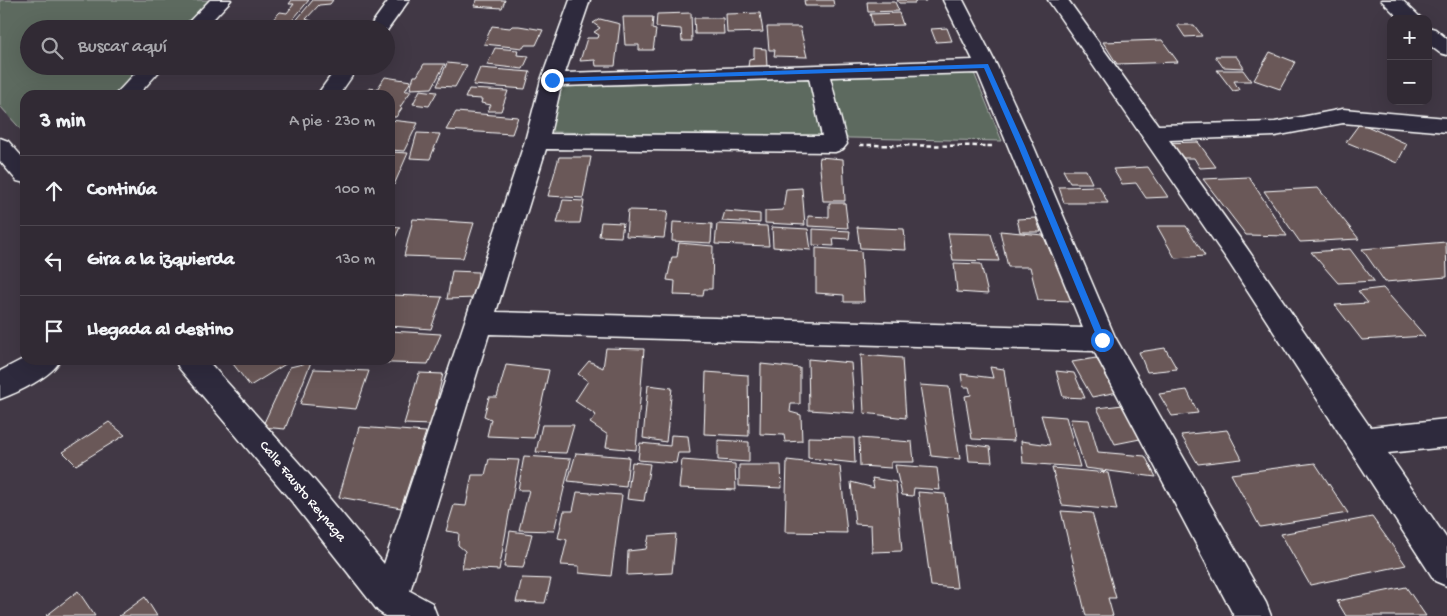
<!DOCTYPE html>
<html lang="es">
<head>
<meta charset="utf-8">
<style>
  body { margin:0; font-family:"Gochi Hand",sans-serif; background:#39323c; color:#f1f3f6 }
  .controls { position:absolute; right:15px; top:15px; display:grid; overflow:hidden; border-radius:10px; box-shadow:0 5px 20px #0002 }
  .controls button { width:45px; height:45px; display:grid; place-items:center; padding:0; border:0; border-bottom:1px solid #4c464f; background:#312a34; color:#f1f3f6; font:25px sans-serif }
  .stop { position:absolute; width:15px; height:15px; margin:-11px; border:4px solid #1a73e8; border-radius:50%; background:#fff }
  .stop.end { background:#1a73e8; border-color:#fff; box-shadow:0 1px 5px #0008 }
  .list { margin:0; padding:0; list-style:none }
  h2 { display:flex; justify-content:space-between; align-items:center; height:65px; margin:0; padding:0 20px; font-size:21px }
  h2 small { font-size:16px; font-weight:400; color:#a8a7ac }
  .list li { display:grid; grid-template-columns:32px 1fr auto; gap:15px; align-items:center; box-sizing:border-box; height:70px; padding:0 20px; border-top:1px solid #4c464f }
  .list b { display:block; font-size:19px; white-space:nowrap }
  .list em { font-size:16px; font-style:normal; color:#a8a7ac }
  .icon { flex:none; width:28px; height:28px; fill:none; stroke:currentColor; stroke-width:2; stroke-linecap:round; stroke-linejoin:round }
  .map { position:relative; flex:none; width:1447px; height:616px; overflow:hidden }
  .search { position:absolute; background:#312a34; box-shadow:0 5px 20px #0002; left:20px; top:20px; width:375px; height:55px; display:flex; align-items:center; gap:12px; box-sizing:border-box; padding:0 18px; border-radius:28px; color:#a8a7ac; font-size:19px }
  .panel { position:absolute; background:#312a34; box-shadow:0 5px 20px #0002; left:20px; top:90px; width:375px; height:275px; border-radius:15px }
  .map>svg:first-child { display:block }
  .green { fill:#5d6a5f; stroke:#aeb4af }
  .building { fill:#6b5959; stroke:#fff }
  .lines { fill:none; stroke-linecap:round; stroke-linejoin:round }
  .minor-casing { stroke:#fff; stroke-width:3 }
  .path { stroke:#fff; stroke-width:2.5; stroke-dasharray:4.5 3; stroke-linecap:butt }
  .minor { fill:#2f2a3d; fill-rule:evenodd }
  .route { fill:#1a73e8 }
  .labels { text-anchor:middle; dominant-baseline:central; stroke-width:4.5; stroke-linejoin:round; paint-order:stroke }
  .street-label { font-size:14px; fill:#fff; stroke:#2f2a3d }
</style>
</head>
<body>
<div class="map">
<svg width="1447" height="616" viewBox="0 0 1447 616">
  <rect width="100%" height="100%" fill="#413845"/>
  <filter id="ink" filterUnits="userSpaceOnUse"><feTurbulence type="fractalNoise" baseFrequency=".02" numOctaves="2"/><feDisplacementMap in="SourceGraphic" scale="10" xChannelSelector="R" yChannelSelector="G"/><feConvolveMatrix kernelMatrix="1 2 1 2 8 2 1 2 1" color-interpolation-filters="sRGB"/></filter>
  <g filter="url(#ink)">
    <path class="green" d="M0,0H210L181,29H29V66H144L115,95H25V134L0,106Z
      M974,73L1002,141L550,132L562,87Z"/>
    <path class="building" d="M292,0H309L285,29H264L280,12L287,13L294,4H289Z
      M313,0H333L330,4L319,5L306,19L314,22L309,29H289Z
      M477,0H505L502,8L474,6Z
      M804,0H833L834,6H805Z
      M897,0H926V1H915V3H899Z
      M867,2H895L899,11L868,12Z
      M691,13L692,41H682L681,29L656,27L657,14Z
      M760,13L763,32L727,33L726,14Z
      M899,13L903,25L873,26L870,14Z
      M623,17H653L652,29L656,30L653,50H639V45H625Z
      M694,18H723L724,34H695Z
      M600,19L620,24L615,66H596L595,60L580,61L587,38H598L599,35L594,32L600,28L593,23Z
      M1177,25H1194L1202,36L1185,37Z
      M492,26L510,28L512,26H519L543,30L536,45H525L523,48L484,44Z
      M767,27H800L807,57L774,56L775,50H769Z
      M947,28L952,41L936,42L931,29Z
      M1162,40L1178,62L1117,64L1103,42Z
      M495,48L518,50L517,55L529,56L523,69L487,65Z
      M754,48L766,49L767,67H748L749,59L754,58Z
      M1270,52L1295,62L1280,89L1254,80Z
      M1215,56H1236L1244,68L1223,67Z
      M447,63L467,65L455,87L437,86Z
      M424,64H445L432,88L410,89L414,76H417Z
      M200,66H264L259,73Z
      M480,68L530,72L525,89L473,85Z
      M1217,70H1243L1251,81H1234L1239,90L1233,91Z
      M385,77L411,81L405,91H411L400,107L402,108L396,117H390V95H357L360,91L367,92L369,88L377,89Z
      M469,89L508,91L501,111H487L491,105L481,103L482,99L465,98Z
      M420,90L437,92L429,106L413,104Z
      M456,112L518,117L512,134L446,130Z
      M390,120L418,123L404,151L390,150Z
      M1360,123L1407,144L1397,163L1346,142Z
      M417,133L440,134L430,159L410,158Z
      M1198,142L1216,167L1200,168L1194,158H1171L1161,143Z
      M390,152L408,153L394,185H390Z
      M559,157H591L583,198L548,196Z
      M819,157L843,159L845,201H823Z
      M1148,167L1168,197L1146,198L1136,183L1122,184L1113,169Z
      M1063,170H1086L1092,183H1070Z
      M1249,177L1287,236L1246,235L1203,179Z
      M1099,186L1108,203H1064L1059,187Z
      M802,188L805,225L765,223V211L783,210L786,189Z
      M1318,188L1359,239L1300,242L1264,191Z
      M563,200L584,201L580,223H557Z
      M829,203H845L848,228L808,226V216L829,217Z
      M628,210L668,211L664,238L626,236Z
      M725,211L760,214V223L722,221Z
      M1036,218L1041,232H1020L1017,219Z
      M413,219L474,223L463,258L404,256Z
      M601,222L623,223L621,237L599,236Z
      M673,222L712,224L711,243L672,241Z
      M717,224L767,226L769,246L715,244Z
      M390,226L400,227L390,248Z
      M1157,226H1186L1205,256L1175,258Z
      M772,227L808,229L811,250L773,247Z
      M857,227L904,229L906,250L860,248Z
      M813,229L850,231L849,239L833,238L834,246L813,245Z
      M1000,231L1043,235L1053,258L1060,260L1074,301L1038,300L1030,267H1008Z
      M948,233L991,234L999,261L953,260Z
      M1446,242L1447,277L1385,282L1362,249Z
      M679,243L713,246L712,289H704L703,296L674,295L675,281L667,280L672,257H677Z
      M816,248L861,251L864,302H844V295L816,293Z
      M1350,249L1374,281L1338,283L1311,252Z
      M954,263L981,264L988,294L957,292Z
      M452,271L478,272L476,298L447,299Z
      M1383,288L1425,336L1362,340L1335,305L1368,303L1358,291Z
      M391,295L442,297L431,329L390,326Z
      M390,331L441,334L428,364L359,362L360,360H390Z
      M606,348L644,349L636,450L606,447L608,435L590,423L596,415L575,401L588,381L578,374L589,361L603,368Z
      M1165,348L1177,369L1147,372L1139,352Z
      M861,355L902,358L906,418L864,413Z
      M1096,358L1118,392L1092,397L1072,362Z
      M808,359L851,363L855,413L809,410Z
      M230,360H292L250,386Z
      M311,362L285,429L262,427L290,367Z
      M761,364L800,368V404H791L790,412L801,415L802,441L785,442L784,435L760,434Z
      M506,365L549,370L534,438L487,436L491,419L484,416L489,397H497Z
      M990,367L1004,369L1014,441L972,439L965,396L971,395L969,387H963L961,374L993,378Z
      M314,369L369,371L356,409L300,404Z
      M1056,371L1074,373L1085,398L1063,397Z
      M706,372L748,375L749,436L704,434Z
      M419,373L443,374L431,425L404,424Z
      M648,385L672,388L666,442L643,438Z
      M920,385L949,387L960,459L931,456Z
      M1187,390L1198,413L1172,416L1159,394Z
      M1123,405L1140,439L1115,444L1097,408Z
      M1041,415L1066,417L1080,467L1023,463L1021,441L1050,445Z
      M1070,419L1089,420L1098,452L1145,456L1156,477L1085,468Z
      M109,422L125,435L76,465L63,452Z
      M542,425H574L566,453L536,452Z
      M359,427L426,432L401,508L339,497Z
      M1227,430L1242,459L1198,464L1181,435Z
      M671,435L688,436L690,453H678L676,463L638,460L640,443L670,446Z
      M808,437L854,438L855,463L808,458Z
      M859,438L912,442L914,462H891V468L860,466Z
      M718,440L749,442V462L718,460Z
      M967,444L990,447L992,462L969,461Z
      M576,453L629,457L626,487L568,481Z
      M524,456L571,459L554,531L519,530L529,490H518Z
      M489,459L519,460L499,570L462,568L465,551L458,545L459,533L446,531L454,505L466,506L472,475H485Z
      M682,460L735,464L736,490L679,488Z
      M787,460L840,466L847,533L785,532Z
      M632,462L650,464L644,501L627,499Z
      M1315,463L1348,513L1260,527L1231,474Z
      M739,465H781L782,488L739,486Z
      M895,465L937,468L940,490L914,488L913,496L902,495Z
      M1052,468L1108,473L1117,510L1062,505Z
      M872,478L896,482L902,551L872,552L871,525L855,524L851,482L874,488Z
      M577,492L622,495L611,576L579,573V566L561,565L567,540L558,538L564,511H573Z
      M918,492L945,494L957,588L931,586Z
      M1061,511L1092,513L1116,598H1108L1113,616H1086Z
      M1372,517L1406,565L1310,585L1281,534Z
      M510,531L532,534L523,568L504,567Z
      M676,534L672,573L627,575L628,551L646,549L649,536Z
      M522,578L551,579L545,603L516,602Z
      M1406,587L1426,616H1346L1337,601Z
      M78,591L95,616H46Z
      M145,597L157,616H119Z"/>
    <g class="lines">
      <g class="minor-casing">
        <path id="minor" d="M210,0H231L204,29H182Z
          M389,0H409L386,32V29H368Z
          M570,0H590L565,73L973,60L943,0H963L997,66L1034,147L1115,337L1266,603L1271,616H1234L1094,351L489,334L410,591L432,603L437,616H385L378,611L293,503L179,368L175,360H207L315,481L384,564L525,141L541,80ZM978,73L1083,328L496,312L546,149L835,152L843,149L847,144L830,77ZM809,78L822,136L550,134L561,86Z
          M1048,0H1068L1158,125L1275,122L1343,109L1447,118V132L1343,123L1275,136L1169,140L1246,247L1370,427L1447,419V447L1388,453L1447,539V586L1435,581L1228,261Z
          M1381,0H1402L1422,19H1400Z
          M1428,27L1435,29L1447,39V55L1440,53L1428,44Z
          M142,66H164L138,95H115Z
          M338,66H359L339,95H317Z
          M0,138L8,141L25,160V183L17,181L0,161Z
          M25,358V360H60C53,376 17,393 0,399V371Z"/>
      </g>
      <path class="path" d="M860,145L992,146"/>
      <use href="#minor" class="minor"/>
    </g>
  </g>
  <path class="route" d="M988,64L1025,146L1106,340L1105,342H1099L1098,340L1018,146L984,68L552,82L548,80L552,78Z"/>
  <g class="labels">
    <g class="street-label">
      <text transform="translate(302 492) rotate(50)">Calle Fausto Reynaga</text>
    </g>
  </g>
</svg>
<div class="controls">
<button>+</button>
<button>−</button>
</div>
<div class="stop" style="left:1102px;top:340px"></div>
<div class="stop end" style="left:552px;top:80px"></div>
<div class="search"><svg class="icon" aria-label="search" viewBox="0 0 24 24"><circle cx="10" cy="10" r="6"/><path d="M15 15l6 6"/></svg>Buscar aquí</div>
<section class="panel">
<h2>3 min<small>A pie · 230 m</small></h2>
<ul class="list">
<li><svg class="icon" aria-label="ahead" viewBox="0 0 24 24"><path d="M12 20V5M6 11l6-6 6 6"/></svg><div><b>Continúa</b></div><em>100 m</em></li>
<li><svg class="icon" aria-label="left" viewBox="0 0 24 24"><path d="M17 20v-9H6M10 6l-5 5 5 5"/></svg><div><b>Gira a la izquierda</b></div><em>130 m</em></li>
<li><svg class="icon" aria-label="arrive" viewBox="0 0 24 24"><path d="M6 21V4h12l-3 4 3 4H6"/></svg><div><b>Llegada al destino</b></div></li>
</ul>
</section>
</div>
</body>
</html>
